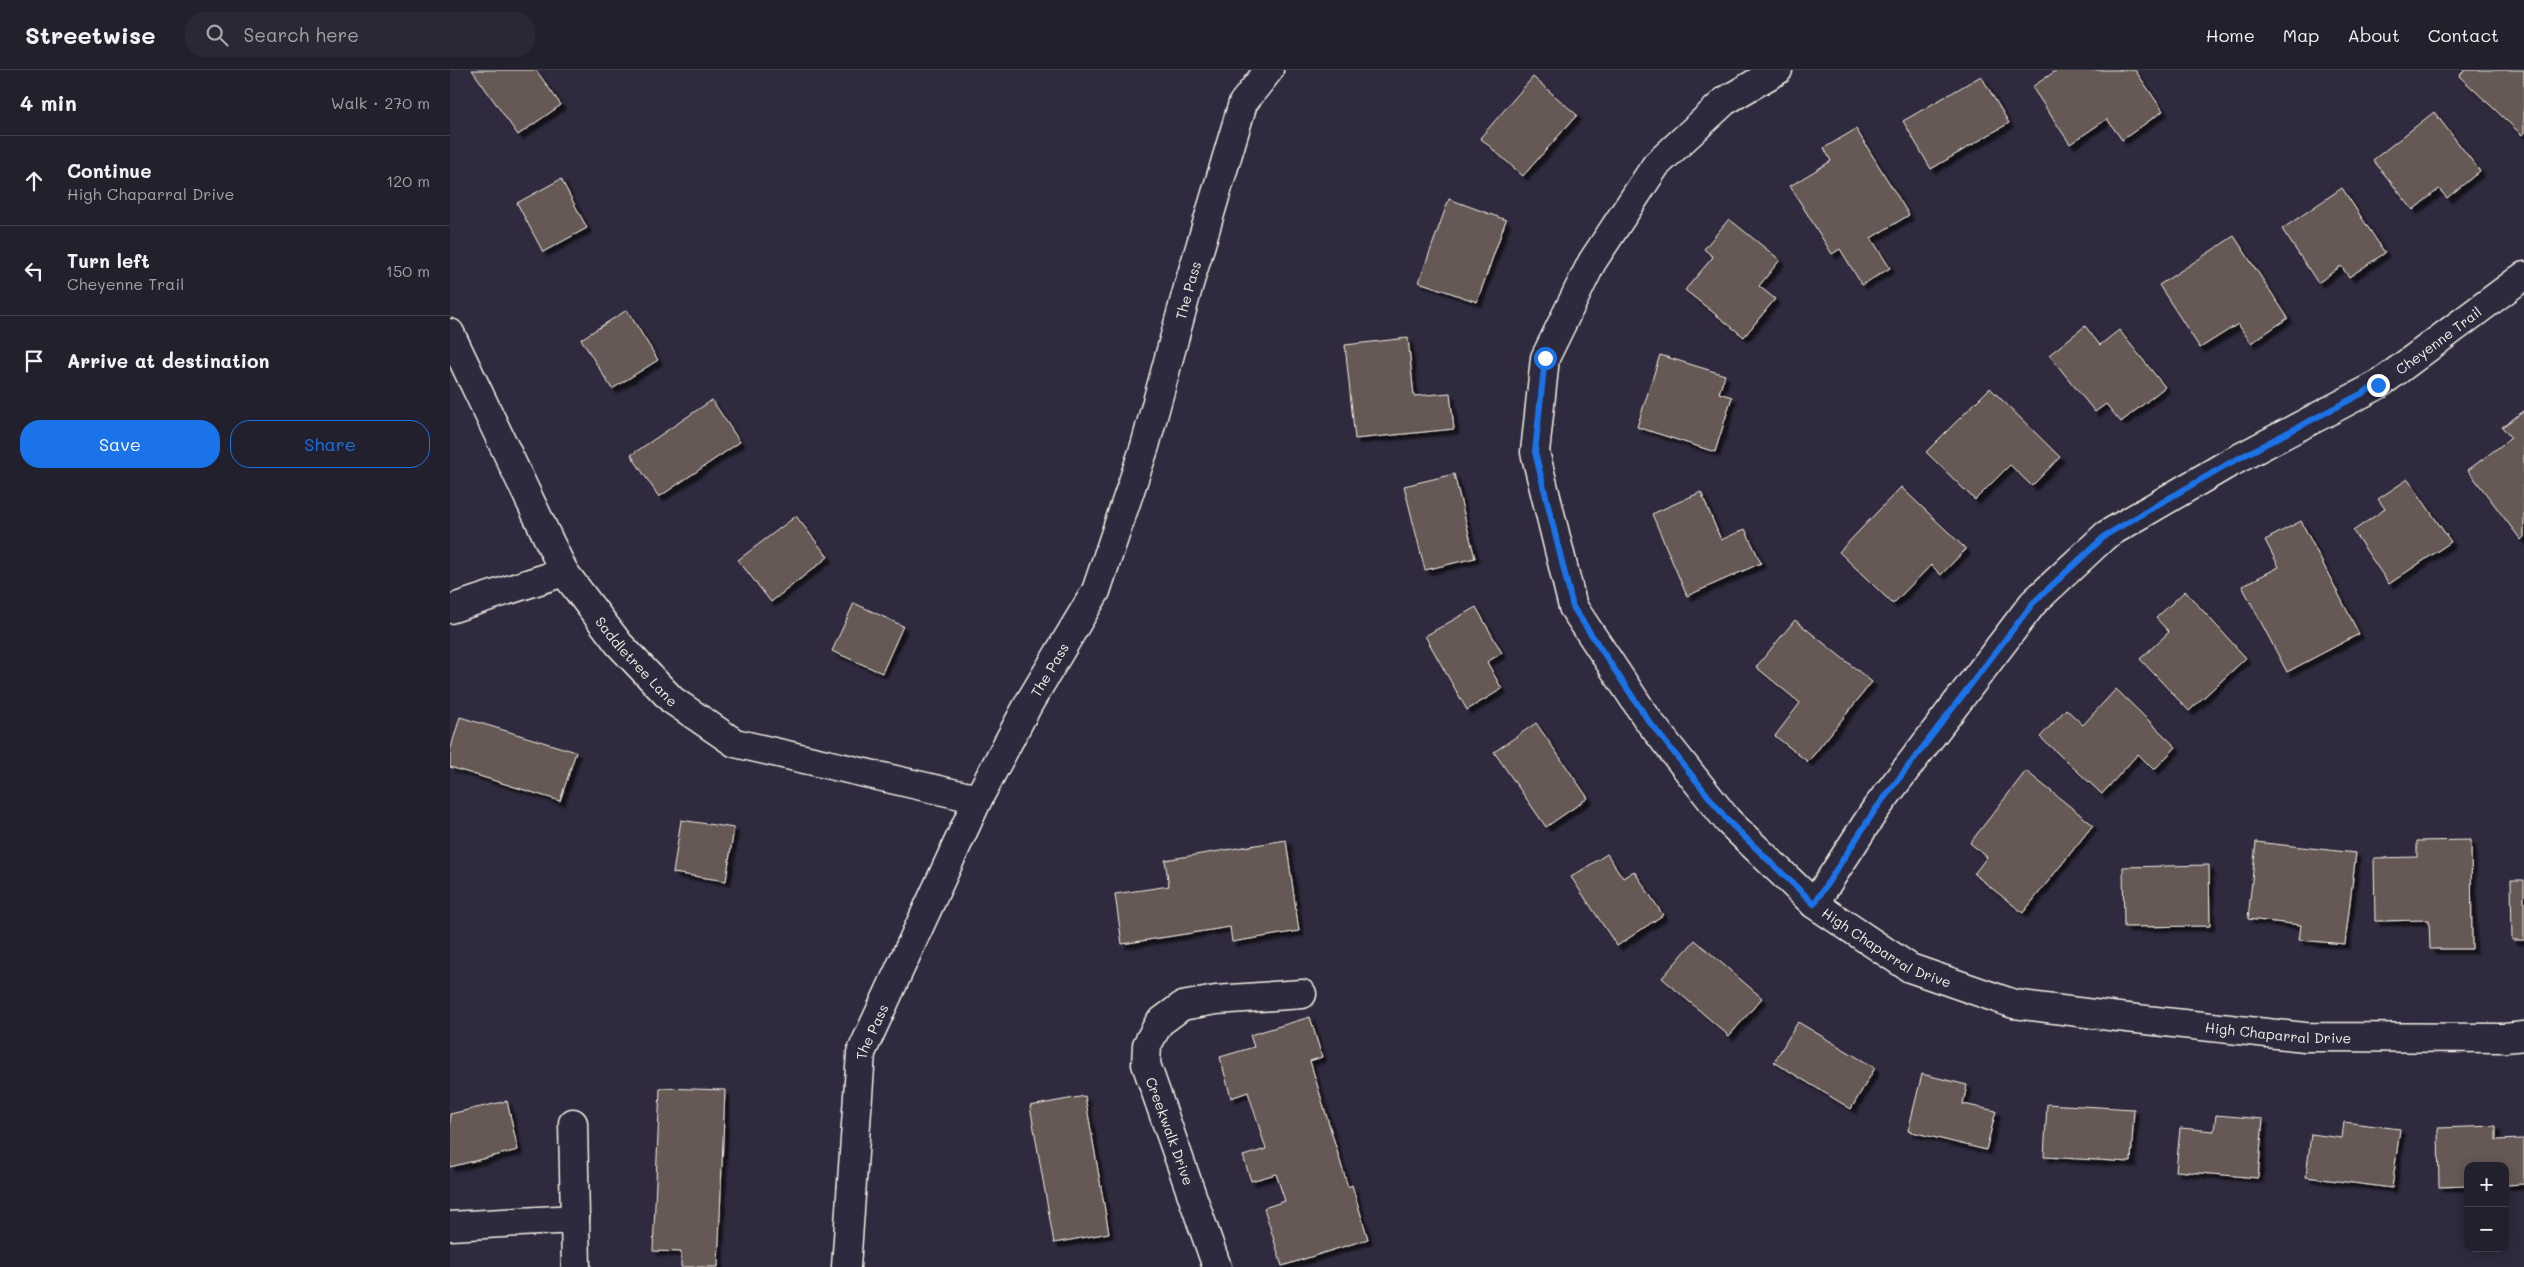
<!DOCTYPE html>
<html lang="en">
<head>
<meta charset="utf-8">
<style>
  body { margin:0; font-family:Mali,sans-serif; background:#2b2836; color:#f1f3f6 }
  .controls { position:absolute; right:15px; bottom:15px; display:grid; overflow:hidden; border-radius:10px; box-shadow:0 2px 12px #0003 }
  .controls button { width:45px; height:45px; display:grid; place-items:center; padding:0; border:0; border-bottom:1px solid #403e4a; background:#23202e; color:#f1f3f6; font:25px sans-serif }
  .stop { position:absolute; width:15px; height:15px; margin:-11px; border:4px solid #1a73e8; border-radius:50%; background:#fff }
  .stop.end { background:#1a73e8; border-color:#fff; box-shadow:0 1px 5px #0008 }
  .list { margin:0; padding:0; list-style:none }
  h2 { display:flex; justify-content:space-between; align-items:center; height:65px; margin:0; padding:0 20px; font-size:21px }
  h2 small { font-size:16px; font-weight:400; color:#a3a3aa }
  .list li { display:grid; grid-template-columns:32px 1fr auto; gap:15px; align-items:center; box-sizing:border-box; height:90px; padding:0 20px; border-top:1px solid #403e4a }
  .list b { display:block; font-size:19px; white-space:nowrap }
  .list p { margin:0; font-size:16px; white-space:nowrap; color:#a3a3aa }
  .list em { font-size:16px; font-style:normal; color:#a3a3aa }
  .actions { display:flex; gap:10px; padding:15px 20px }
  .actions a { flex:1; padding:11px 0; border:1px solid #1a73e8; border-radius:20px; text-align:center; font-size:18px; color:#1a73e8 }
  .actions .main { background:#1a73e8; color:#fff }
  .icon { flex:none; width:28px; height:28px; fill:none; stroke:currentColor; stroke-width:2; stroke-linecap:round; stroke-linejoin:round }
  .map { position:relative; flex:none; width:2074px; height:1197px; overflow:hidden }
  header { display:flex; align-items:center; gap:30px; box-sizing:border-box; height:70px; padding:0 25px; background:#23202e; border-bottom:1px solid #403e4a }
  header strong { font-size:24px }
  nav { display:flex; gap:28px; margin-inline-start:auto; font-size:18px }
  .search { width:350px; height:45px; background:#2b2836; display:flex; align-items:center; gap:12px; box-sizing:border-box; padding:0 18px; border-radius:20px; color:#a3a3aa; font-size:19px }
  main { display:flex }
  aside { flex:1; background:#23202e }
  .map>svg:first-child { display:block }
  .building { fill:#665854; stroke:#f4f1e8; filter:url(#shadow) }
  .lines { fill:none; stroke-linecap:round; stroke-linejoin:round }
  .minor-casing { stroke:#f4f1e8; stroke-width:31 }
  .tertiary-casing { stroke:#f4f1e8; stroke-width:31 }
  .minor { stroke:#2f2a3d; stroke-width:28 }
  .tertiary { stroke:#2f2a3d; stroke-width:28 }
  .route { stroke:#1a73e8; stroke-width:6 }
  .labels { text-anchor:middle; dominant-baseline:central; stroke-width:4; stroke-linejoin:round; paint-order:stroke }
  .street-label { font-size:14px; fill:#f4f1e8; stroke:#2f2a3d }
</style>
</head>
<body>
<header>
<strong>Streetwise</strong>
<div class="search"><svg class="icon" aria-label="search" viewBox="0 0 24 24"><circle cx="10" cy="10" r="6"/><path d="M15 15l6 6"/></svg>Search here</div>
<nav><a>Home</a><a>Map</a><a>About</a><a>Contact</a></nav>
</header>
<main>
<aside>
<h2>4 min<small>Walk · 270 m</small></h2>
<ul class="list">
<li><svg class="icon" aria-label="ahead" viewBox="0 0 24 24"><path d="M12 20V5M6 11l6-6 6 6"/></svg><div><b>Continue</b><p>High Chaparral Drive</p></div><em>120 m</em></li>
<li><svg class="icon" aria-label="left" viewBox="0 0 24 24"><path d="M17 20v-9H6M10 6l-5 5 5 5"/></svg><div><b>Turn left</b><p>Cheyenne Trail</p></div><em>150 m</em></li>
<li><svg class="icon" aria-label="arrive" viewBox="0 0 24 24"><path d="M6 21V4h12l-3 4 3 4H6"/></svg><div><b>Arrive at destination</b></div></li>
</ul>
<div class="actions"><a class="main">Save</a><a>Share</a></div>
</aside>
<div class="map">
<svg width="2074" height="1197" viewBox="0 0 2074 1197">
  <defs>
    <filter id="shadow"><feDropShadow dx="4.5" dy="4.5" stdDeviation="1" flood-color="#0009"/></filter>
  </defs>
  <rect width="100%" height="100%" fill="#2f2a3d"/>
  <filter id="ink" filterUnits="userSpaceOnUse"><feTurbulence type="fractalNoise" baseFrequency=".02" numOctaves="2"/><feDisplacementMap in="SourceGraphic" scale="10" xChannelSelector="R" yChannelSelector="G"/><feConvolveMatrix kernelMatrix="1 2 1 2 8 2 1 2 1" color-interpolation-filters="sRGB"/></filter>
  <g filter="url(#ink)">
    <path class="building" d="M22,0H86L111,35L68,65Z
      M1607,0H1685L1713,41L1672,70L1657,49L1620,74L1582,17Z
      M2015,0H2074V63L2072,65L2009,6Z
      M1531,6L1559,53L1481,99L1453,51Z
      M1083,7L1127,45L1073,106L1030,68Z
      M1984,42L2030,101L1997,128L1989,119L1963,140L1923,90Z
      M1406,59L1459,145L1421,168L1440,198L1412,215L1390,179L1382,184L1340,116L1381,91L1374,78Z
      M111,109L137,158L93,182L67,133Z
      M1892,118L1935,183L1899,207L1891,196L1868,213L1832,159Z
      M999,129L1056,150L1027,232L969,212Z
      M1279,149L1330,190L1309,216L1325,229L1294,267L1235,220L1263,187L1254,179Z
      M1784,166L1838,248L1801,273L1788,254L1750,278L1709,215Z
      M177,240L208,290L162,319L131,269Z
      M1635,256L1650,275L1669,260L1715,317L1671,352L1656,334L1645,342L1599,285Z
      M958,268L964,326L1000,323L1004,359L905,369L895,275Z
      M1210,285L1275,305L1269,323L1282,327L1265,382L1187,357Z
      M1540,318L1610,387L1582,416L1560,395L1525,430L1476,382Z
      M262,330L290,372L209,427L181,385Z
      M2074,341V467L2071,470L2018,400L2061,368L2052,357Z
      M1004,404L1025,488L975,500L954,416Z
      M1958,409L2001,472L1939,514L1903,461L1935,439L1928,429Z
      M1451,417L1516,479L1491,505L1481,495L1443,534L1389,482Z
      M1251,422L1271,470L1295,459L1311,493L1237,526L1202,444Z
      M346,446L378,487L321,532L288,490Z
      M1851,451L1909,564L1837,602L1792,516L1829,497L1815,470Z
      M1735,521L1796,588L1739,641L1690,589L1719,562L1706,548Z
      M404,533L453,556L432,603L382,581Z
      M1026,537L1052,583L1037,592L1052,619L1017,640L975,566Z
      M1345,550L1422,612L1358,692L1325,666L1350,633L1306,597Z
      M1666,619L1726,677L1704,700L1688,684L1652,724L1590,667L1616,639L1633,655Z
      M10,647L126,682L110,731L0,697V681Z
      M1086,653L1138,728L1096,757L1044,682Z
      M1576,701L1643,755L1573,843L1524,804L1537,787L1520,773Z
      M231,750L284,758L276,811L223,803Z
      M836,770L849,861L782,872L780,857L672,874L665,824L719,816L715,790Z
      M2021,770L2022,879H1980L1979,850L1925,851L1924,788L1967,787V771Z
      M1806,772L1906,783L1895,874L1849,870L1851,855L1798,849Z
      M1157,784L1173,808L1184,801L1213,845L1167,876L1121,807Z
      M1759,795L1760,856L1674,857L1673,797Z
      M2061,810H2074V870H2062Z
      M1245,870L1312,928L1279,966L1212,908Z
      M860,947L872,987L860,991L898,1117L902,1115L918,1169L832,1196L814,1138L835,1131L826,1104L801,1111L793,1086L816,1079L798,1022L781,1028L770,987L804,977L800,965Z
      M1348,952L1425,998L1401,1039L1324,992Z
      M1472,1004L1517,1015L1513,1034L1546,1041L1536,1080L1458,1061Z
      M210,1018L275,1020L268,1197H231V1182L203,1181Z
      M635,1026L659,1163L604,1173L580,1036Z
      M57,1031L68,1080L0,1097V1044Z
      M1597,1034L1684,1039L1681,1092L1594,1087Z
      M1766,1045L1813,1049L1808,1108L1726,1101L1730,1058L1764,1061Z
      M1894,1052L1950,1059L1942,1118L1856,1107L1861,1064L1892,1068Z
      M2046,1056V1070L2074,1069V1114L2055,1115V1096H2018V1116L1989,1117L1988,1058Z"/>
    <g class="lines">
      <g class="minor-casing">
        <g id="minor">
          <path id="s1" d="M1328,0L1275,31L1206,95L1142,192L1095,288L1085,382L1123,537L1198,650L1278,751L1364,834L1460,898L1564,934L1668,947L1855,967L2055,968L2074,966"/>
          <path id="s2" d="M0,263L114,502L169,574L222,630L285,673L528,729"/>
          <path d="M0,539L114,502"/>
          <path id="s3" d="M1364,834L1425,740L1583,533L1656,465L1776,395L1928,315L2074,206"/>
          <path d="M123,1053L126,1197"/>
          <path d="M0,1156L125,1149"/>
          <path d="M767,1197L696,994L697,975L709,953L732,936L766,930L852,924"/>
        </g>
      </g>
      <g class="tertiary-casing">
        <g id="tertiary">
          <path id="s4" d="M396,1197L411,983L528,729L579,633L646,521L695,376L739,214L793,33L819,0"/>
        </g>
      </g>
      <use href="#minor" class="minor"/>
      <use href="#tertiary" class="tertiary"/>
    </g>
  </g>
  <g class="lines" filter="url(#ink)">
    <path class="route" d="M1095,288L1085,382L1123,537L1198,650L1278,751L1364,834L1425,740L1583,533L1656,465L1776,395L1928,315"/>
  </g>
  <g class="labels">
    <g class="street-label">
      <text stroke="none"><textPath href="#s4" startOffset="1048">The Pass</textPath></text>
      <text stroke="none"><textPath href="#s3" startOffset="858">Cheyenne Trail</textPath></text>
      <text stroke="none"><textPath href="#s2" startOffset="380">Saddletree Lane</textPath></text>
      <text stroke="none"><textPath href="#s4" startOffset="642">The Pass</textPath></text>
      <text stroke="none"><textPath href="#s1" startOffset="1102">High Chaparral Drive</textPath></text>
      <text stroke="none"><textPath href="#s1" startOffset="1508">High Chaparral Drive</textPath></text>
      <text stroke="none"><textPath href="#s4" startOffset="238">The Pass</textPath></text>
      <text transform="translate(720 1061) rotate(70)">Creekwalk Drive</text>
    </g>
  </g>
</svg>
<div class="controls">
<button>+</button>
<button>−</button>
</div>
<div class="stop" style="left:1095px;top:288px"></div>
<div class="stop end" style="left:1928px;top:315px"></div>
</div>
</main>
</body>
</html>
